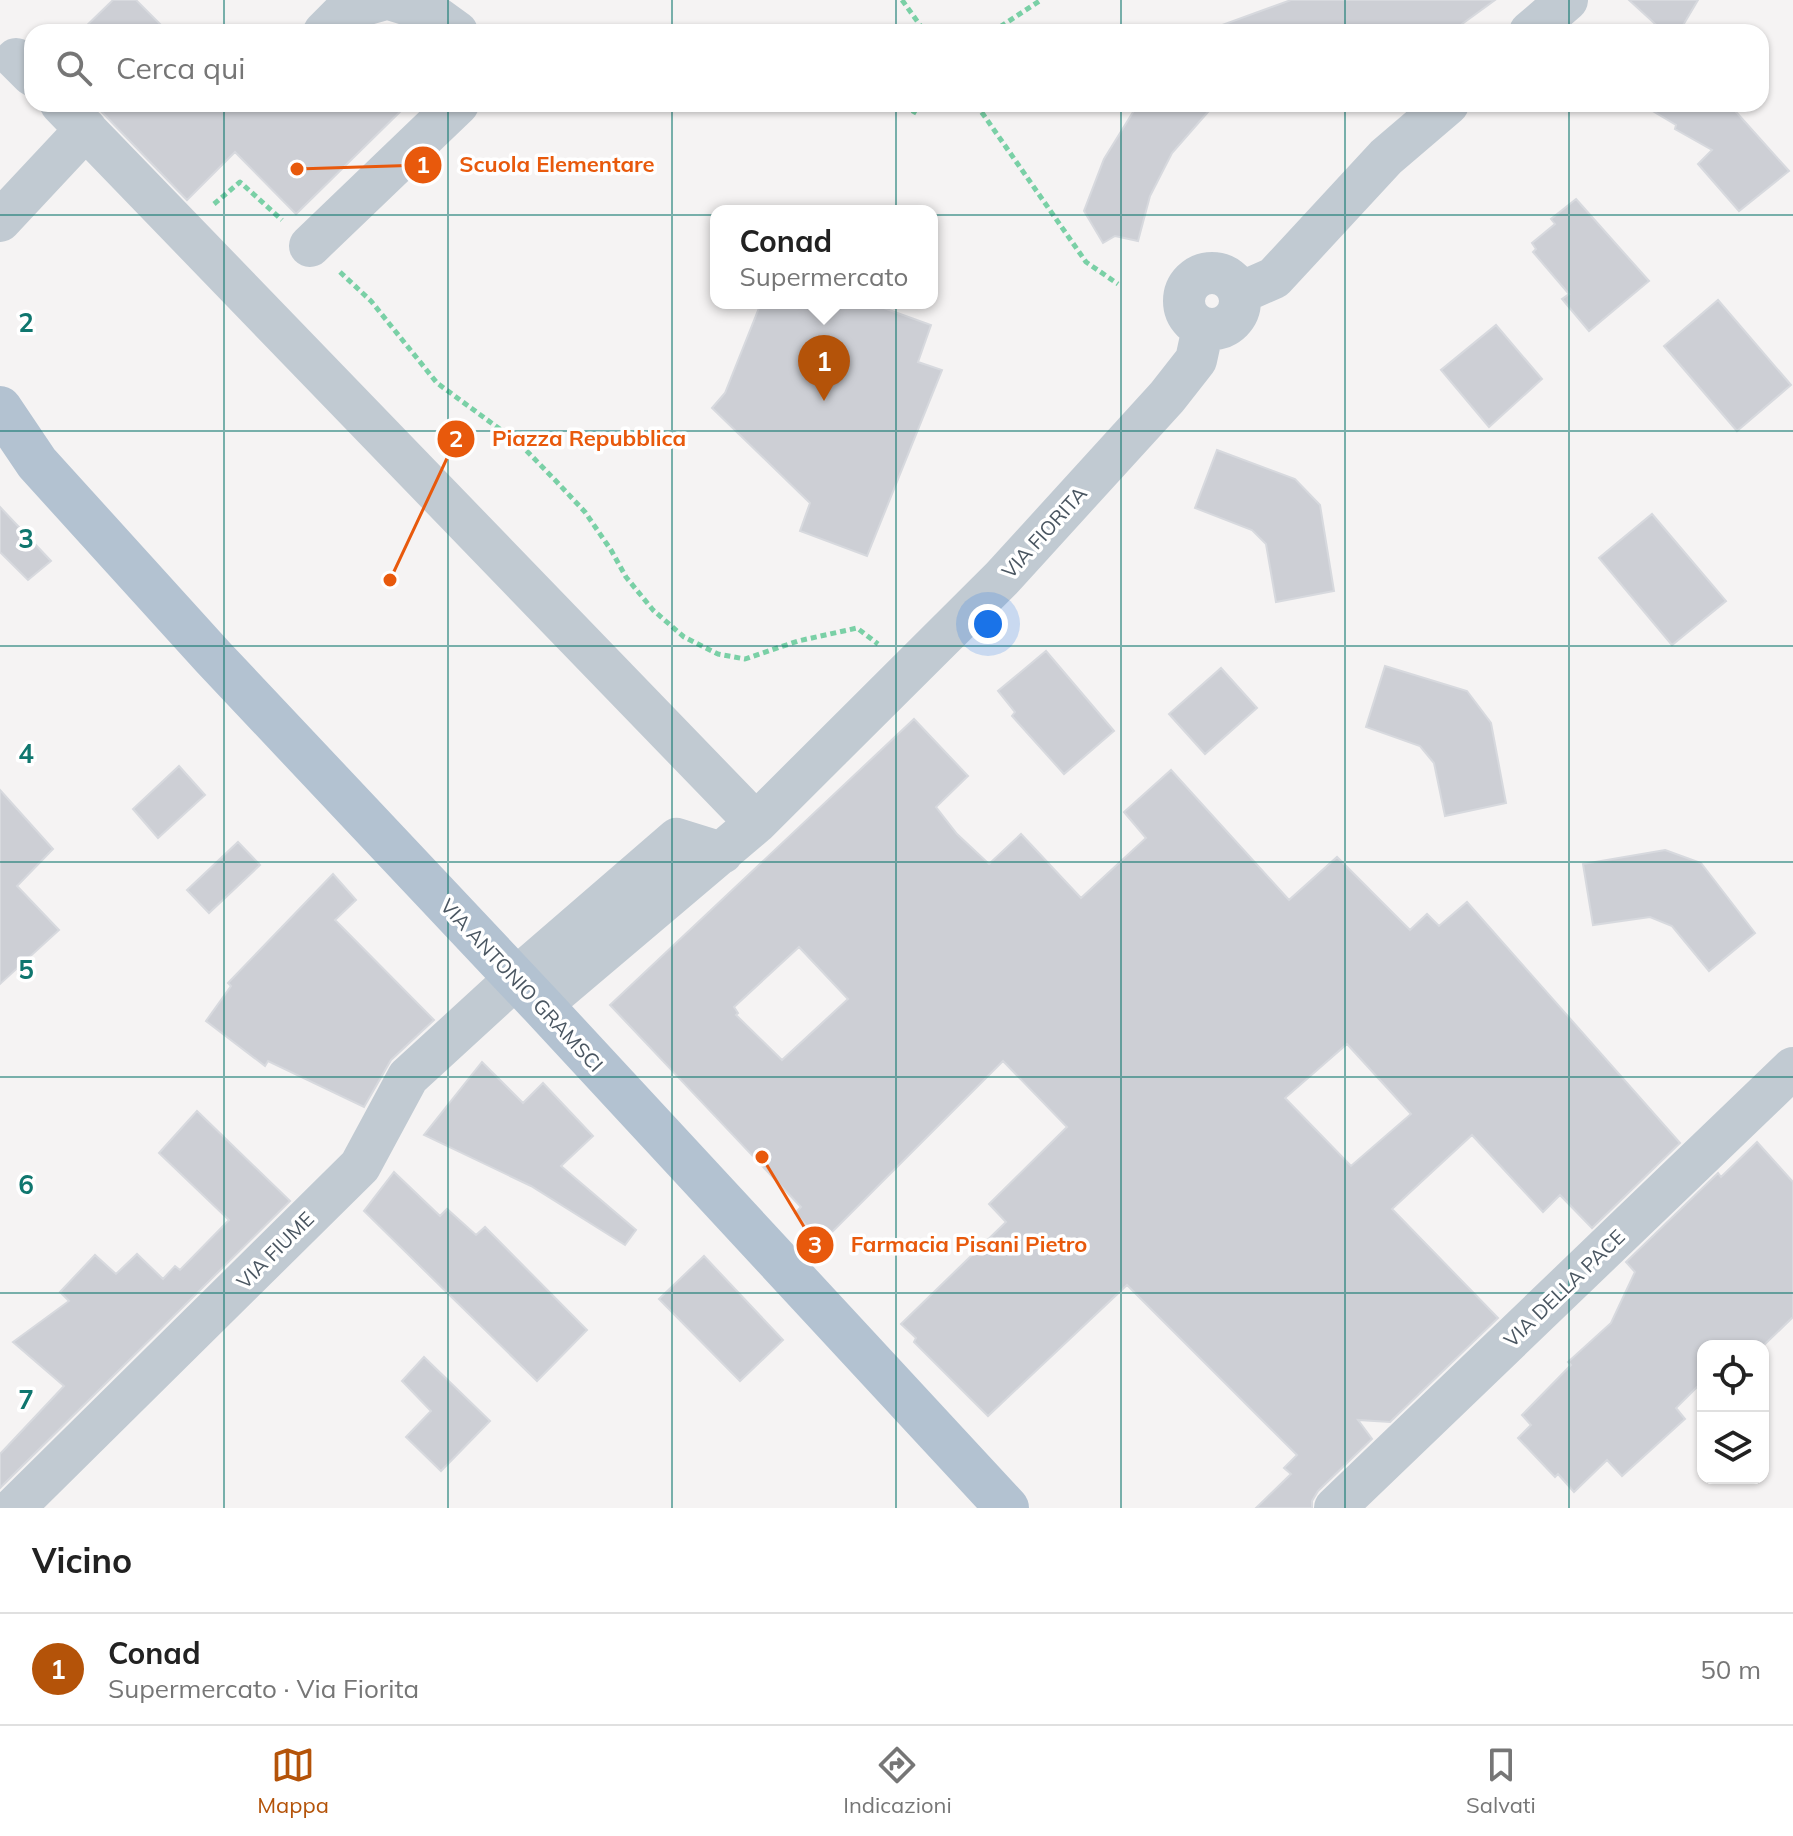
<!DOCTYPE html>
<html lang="it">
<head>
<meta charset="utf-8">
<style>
  body { margin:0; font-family:Mulish,sans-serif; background:#f2f2f2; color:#222 }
  .controls { position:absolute; right:24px; bottom:24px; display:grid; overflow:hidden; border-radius:16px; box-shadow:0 2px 6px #0004 }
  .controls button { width:72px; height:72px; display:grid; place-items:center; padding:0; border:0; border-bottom:2px solid #e0e0e0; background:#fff; color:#222; font:40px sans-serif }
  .you { position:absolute; left:988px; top:624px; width:28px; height:28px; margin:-20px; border:6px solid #fff; border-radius:50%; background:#1a73e8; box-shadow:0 0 0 12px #1a73e833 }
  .badge { display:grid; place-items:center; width:52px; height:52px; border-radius:50%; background:#b45309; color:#fff; font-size:26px; font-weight:700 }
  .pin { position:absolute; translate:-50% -66px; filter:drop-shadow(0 2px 4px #0008) }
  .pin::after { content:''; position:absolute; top:42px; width:28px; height:24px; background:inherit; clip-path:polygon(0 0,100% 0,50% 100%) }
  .popup { position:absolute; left:710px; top:205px; width:228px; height:104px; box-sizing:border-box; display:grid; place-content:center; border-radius:16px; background:#fff; filter:drop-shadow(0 2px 6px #0005); font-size:26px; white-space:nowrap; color:#767676 }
  .popup b { font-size:30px; color:#222 }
  .popup::after { content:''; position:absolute; left:50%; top:100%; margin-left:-16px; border:16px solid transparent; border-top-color:#fff }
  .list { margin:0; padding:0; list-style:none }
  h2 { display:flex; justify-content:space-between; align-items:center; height:104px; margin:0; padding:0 32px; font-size:34px }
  h2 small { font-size:26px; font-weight:400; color:#767676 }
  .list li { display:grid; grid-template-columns:52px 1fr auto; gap:24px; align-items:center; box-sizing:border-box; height:112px; padding:0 32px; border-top:2px solid #e0e0e0 }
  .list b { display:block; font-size:30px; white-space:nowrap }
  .list p { margin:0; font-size:26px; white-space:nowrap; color:#767676 }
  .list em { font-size:26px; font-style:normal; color:#767676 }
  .icon { flex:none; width:44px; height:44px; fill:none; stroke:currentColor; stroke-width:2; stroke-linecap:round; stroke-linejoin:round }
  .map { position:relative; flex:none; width:1793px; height:1508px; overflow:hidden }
  .search { position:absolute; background:#fff; box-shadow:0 2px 6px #0004; left:24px; right:24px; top:24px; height:88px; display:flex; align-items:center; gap:20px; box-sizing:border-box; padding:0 28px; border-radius:24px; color:#767676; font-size:30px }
  .sheet { height:216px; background:#fff }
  nav { display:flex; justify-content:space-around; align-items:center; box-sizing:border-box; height:112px; border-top:2px solid #e0e0e0; background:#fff; font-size:22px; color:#767676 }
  nav a { display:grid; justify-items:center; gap:4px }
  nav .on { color:#b45309 }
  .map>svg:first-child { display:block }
  .building { fill:#cdcfd5; stroke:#d7d9de; stroke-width:2; fill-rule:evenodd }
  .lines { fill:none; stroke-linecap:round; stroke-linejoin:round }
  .path { stroke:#7ad0a6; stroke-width:5; stroke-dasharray:6 4; stroke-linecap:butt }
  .minor { stroke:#c1cad2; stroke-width:42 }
  .major { stroke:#b3c2d1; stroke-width:44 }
  .grid { fill:none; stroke:#0f766e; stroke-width:2; stroke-opacity:0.55 }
  .labels { text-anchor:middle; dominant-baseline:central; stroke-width:7; stroke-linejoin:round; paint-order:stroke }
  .street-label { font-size:20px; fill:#4a5661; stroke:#fff }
  .grid-label { font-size:26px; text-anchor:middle; font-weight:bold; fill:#0f766e; stroke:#fff; stroke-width:7; stroke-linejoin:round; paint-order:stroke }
  .leader { fill:none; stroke:#e8590c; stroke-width:3 }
  .callout-dot { fill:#e8590c; stroke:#fff; stroke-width:3 }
  .mark-label { font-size:24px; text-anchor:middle; font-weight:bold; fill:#fff }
  .callout-label { font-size:22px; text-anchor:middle; font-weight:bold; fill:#e8590c; stroke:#fff; stroke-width:7; stroke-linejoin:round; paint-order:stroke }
</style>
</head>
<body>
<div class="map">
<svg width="1793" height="1508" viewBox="0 0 1793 1508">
  <rect width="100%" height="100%" fill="#f5f3f3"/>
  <path class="building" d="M113,0H136L168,32H80Z
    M1291,0H1495L1451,32H1212L1211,29Z
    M1629,0H1698L1679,32H1664Z
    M94,104H408L296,214L235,152L187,200Z
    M1138,104H1215L1172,153L1150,196L1138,241L1115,236L1103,243L1084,211L1104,159Z
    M1641,104H1729L1789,171L1739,211L1698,164L1712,150L1675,129L1676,125Z
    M1576,199L1649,281L1589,331L1562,299L1569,294L1533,252L1536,249L1532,243L1555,224L1551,219Z
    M1718,300L1791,385L1737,431L1664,346Z
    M761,303H870L931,325L918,362L942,370L867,556L800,531L810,503L712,408L725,393Z
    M1496,325L1542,379L1489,427L1441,370Z
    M1217,450L1295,479L1320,505L1334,591L1276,602L1266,544L1252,530L1195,508Z
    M0,507L51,561L28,580L0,552Z
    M1652,514L1726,601L1672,645L1599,558Z
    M1046,651L1114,731L1064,774L1012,716L1015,712L998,691Z
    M1385,666L1467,691L1491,723L1506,803L1445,816L1434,763L1420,746L1366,727Z
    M1221,668L1257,708L1205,754L1169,714Z
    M914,719L968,776L936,807L957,834L989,864L1021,834L1081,898L1146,838L1124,812L1171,770L1289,900L1337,857L1410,930L1427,914L1439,926L1467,902L1680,1143L1592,1228L1560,1195L1543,1212L1472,1135L1392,1209L1498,1318L1390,1422L1358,1420L1372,1439L1318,1491L1312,1501V1508H1256L1291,1474L1284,1468L1297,1455L1127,1285L988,1416L914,1342L916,1338L901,1324L1006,1222L989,1204L1067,1127L1003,1061L822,1242L795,1213L801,1207L610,1005ZM799,947L848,999L782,1060L736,1015L738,1013L734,1007ZM1347,1044L1411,1114L1351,1166L1285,1098Z
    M179,766L205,795L158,838L133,809Z
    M0,790L53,849L17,886L59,930L0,984Z
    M238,842L260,865L209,913L187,890Z
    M1665,850L1701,863L1755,933L1709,971L1672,926L1650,917L1593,925L1583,864Z
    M333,874L356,900L335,920L434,1020L391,1060L364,1107L268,1061L265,1066L206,1021L231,986L228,983Z
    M482,1062L523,1103L543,1083L593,1136L561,1166L636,1230L625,1245L531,1186L424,1135Z
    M197,1111L290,1201L0,1488V1454L64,1386L13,1342L69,1301L60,1292L95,1255L116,1274L137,1254L163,1279L175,1266L180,1270L229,1220L159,1153Z
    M1757,1142L1793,1182V1317L1763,1346H1703V1381L1676,1408L1685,1419L1622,1476L1607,1460L1574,1492L1558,1474L1555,1477L1518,1438L1531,1425L1522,1415L1571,1365L1568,1362L1611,1323L1635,1272L1626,1262L1718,1173L1721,1177Z
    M394,1172L440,1216L447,1209L476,1235L485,1227L587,1330L537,1381L364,1211Z
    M704,1256L783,1340L740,1381L659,1299Z
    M424,1357L490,1421L441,1471L406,1437L431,1411L402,1381Z"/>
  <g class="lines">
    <path class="path" d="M902,0L925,32
      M992,32L1041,0
      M976,104L1086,262L1118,284
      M913,114L919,104
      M214,204L240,182L282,220
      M340,272L371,301L437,383L520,444L556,481L585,512L611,550L626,577L653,610L684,637L718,654L745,659L798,641L857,628L878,644"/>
    <path class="minor" d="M392,0L428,11L457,32
      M324,32L346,10L382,0
      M1530,32L1567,0
      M16,59L32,75
      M61,104L756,823
      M0,221L86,129
      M310,246L458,104
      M1184 301a28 28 0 1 1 56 0a28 28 0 1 1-56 0Z
      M1240,293L1274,278L1386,157L1448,104
      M541,1005L756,823L1002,578L1167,397L1196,360L1203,328
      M14,1508L360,1166L408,1077L516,978L677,839L722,853
      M1335,1508L1793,1068"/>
    <path class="major" d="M0,408L37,463L213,657L541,1005L1007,1508"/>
  </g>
  <path class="grid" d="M224,0V32M448,0V32M672,0V32M896,0V32M1121,0V32M1345,0V32M1569,0V32M224,104V1508M448,104V1508M672,104V1508M896,104V1508M1121,104V1508M1345,104V1508M1569,104V1508M0,215H1793M0,431H1793M0,646H1793M0,862H1793M0,1077H1793M0,1293H1793"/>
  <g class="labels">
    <g class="street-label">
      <text transform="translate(1044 532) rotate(-48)">VIA FIORITA</text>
      <text transform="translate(522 985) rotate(47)">VIA ANTONIO GRAMSCI</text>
      <text transform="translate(275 1250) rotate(-45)">VIA FIUME</text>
      <text transform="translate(1564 1288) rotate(-44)">VIA DELLA PACE</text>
    </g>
  </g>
  <g class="grid-label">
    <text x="26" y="332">2</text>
    <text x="26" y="548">3</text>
    <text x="26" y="763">4</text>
    <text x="26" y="979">5</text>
    <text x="26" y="1194">6</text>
    <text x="26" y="1409">7</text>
  </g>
  <path class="leader" d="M297 169L423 165M390 580L456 439M762 1157L815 1245"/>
  <g class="callout-dot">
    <circle cx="297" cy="169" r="8"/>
    <circle cx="390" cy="580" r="8"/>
    <circle cx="762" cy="1157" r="8"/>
    <circle cx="423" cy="165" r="20"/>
    <circle cx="456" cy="439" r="20"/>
    <circle cx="815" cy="1245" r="20"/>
  </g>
  <g class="mark-label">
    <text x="423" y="173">1</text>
    <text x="456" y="447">2</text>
    <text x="815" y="1253">3</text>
  </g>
  <g class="callout-label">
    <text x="557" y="172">Scuola Elementare</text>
    <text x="589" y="446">Piazza Repubblica</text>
    <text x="969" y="1252">Farmacia Pisani Pietro</text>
  </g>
</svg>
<div class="controls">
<button><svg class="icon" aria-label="locate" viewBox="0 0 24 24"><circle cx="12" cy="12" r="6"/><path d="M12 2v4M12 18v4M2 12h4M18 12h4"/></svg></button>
<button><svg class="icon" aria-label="layers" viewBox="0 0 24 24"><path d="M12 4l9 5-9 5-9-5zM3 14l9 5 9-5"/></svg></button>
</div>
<div class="you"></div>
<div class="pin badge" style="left:824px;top:401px">1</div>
<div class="popup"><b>Conad</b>Supermercato</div>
<div class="search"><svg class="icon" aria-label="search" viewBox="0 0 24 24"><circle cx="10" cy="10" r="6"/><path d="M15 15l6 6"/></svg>Cerca qui</div>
</div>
<section class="sheet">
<h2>Vicino<small></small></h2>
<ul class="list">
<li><span class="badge">1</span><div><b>Conad</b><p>Supermercato · Via Fiorita</p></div><em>50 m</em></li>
</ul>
</section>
<nav>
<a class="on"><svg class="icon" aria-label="map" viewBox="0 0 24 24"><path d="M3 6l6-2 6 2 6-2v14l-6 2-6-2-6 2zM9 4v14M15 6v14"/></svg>Mappa</a>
<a><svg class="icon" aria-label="directions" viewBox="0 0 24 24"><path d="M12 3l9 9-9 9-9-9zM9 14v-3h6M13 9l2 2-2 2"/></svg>Indicazioni</a>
<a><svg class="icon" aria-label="saved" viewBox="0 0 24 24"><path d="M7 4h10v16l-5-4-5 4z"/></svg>Salvati</a>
</nav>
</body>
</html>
